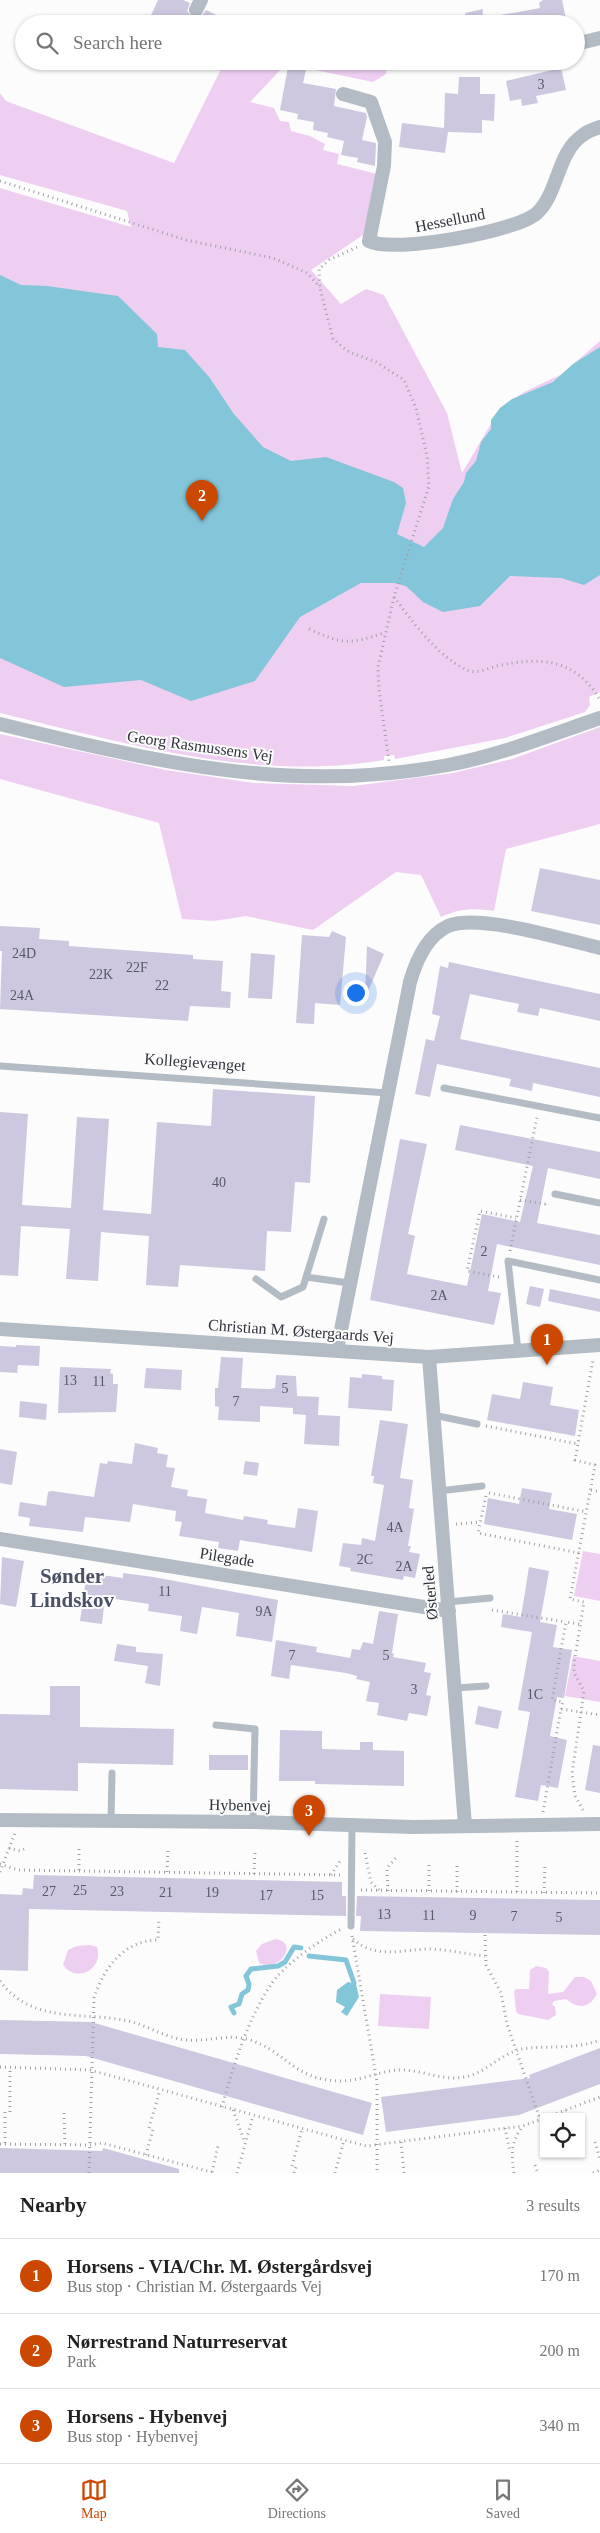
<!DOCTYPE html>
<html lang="en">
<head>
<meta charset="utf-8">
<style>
  body { margin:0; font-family:"Times New Roman",serif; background:#f6f6f6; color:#222 }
  .controls { position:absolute; right:15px; bottom:15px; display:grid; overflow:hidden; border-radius:0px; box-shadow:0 1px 4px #0004 }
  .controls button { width:45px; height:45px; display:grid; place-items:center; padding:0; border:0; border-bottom:1px solid #e0e0e0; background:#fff; color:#222; font:25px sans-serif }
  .you { position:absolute; left:355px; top:992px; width:18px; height:18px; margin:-12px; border:4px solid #fff; border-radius:50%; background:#1a73e8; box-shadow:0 0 0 8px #1a73e833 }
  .badge { display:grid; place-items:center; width:32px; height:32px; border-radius:50%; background:#cc4800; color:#fff; font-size:16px; font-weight:700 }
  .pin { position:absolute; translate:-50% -41px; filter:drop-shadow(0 1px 2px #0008) }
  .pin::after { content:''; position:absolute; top:26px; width:18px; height:15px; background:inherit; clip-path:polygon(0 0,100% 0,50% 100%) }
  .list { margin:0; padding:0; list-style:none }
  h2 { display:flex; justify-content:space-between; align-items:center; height:65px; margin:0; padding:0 20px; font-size:21px }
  h2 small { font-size:16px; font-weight:400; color:#767676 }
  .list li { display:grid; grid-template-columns:32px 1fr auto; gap:15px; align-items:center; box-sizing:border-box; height:75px; padding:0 20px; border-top:1px solid #e0e0e0 }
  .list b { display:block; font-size:19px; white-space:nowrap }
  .list p { margin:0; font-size:16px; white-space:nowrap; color:#767676 }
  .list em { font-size:16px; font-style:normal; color:#767676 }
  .icon { flex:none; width:28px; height:28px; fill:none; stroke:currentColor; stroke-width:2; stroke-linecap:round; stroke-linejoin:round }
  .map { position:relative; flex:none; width:600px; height:2173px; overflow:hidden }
  .search { position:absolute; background:#fff; box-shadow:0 1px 4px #0004; left:15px; right:15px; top:15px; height:55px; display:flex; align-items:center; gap:12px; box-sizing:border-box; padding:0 18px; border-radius:28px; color:#767676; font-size:19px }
  .sheet { height:290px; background:#fff }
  nav { display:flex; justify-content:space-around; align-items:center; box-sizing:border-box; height:70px; border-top:1px solid #e0e0e0; background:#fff; font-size:14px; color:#767676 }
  nav a { display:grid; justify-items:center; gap:2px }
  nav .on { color:#cc4800 }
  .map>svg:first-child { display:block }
  .green { fill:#eecff2; fill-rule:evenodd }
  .water { fill:#83c5d9 }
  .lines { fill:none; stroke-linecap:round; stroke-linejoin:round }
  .stream { stroke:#83c5d9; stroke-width:5 }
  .building { fill:#cdc8df }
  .path { stroke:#9fa1a5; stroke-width:3; stroke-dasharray:1 4; stroke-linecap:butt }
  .service { stroke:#b3bcc4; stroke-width:7 }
  .minor { stroke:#b3bcc4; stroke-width:14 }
  .labels { text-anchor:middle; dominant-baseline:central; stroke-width:4; stroke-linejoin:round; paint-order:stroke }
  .number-label { font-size:14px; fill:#575865 }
  .street-label { font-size:16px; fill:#30333c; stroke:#fcfcfc }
  .district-label { font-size:21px; font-weight:bold; fill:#4b5165; stroke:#fcfcfc }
</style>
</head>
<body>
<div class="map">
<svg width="600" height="2173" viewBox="0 0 600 2173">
  <rect width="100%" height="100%" fill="#fcfcfc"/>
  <path class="green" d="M225,61H388L386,74L373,82L286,64L250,102L274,108L280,121L289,122L291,131L310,136L325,144L323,150L339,154L337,164L377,174L363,235L311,270L341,304L366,289L384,295L447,413L462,473L499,410L524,392L562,374L600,341V692L589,697L590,705L585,712L505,738L395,759L394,755L384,756V760C256,782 124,743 0,713V188L131,227L127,211L0,175V93L6,101L174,163ZM208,375L234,414L237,418L215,400Z
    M600,727V824L506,849L494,911C474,908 460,908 441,917L421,875L396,872L313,930L246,916L214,921L182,919L159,823L0,779V734L166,770L254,783L353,786L453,773L512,759Z
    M583,1551L600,1554V1601L574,1596Z
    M573,1656L600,1661V1702L565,1696Z
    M275,1939C300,1942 280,1973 259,1963L256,1951L262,1944Z
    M89,1945L97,1947C104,1969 77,1984 63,1965L68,1950L77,1946Z
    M536,1966L546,1968L549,1972L548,1994L563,1992L575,1977H584L591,1981L597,1994C589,2009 578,2009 566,1999L554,2001L552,2004L555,2007L556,2015L548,2020L518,2014L516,2011L514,1991L516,1989H529L530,1970Z
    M380,1994L431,1997L429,2029L378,2026Z"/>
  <path class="water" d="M0,275L21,285L47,286L118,296L157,334L158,347L185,350L210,378L234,414L263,447L291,461L326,457L394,482L403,488L406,503L397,534L424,547L443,528L453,499L464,482L466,473L476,461L481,442L491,429V420L500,408L512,399L553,382L573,364L600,347V575L584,585L561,578L510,576L480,606L443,612L423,602L406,586L394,583H361L300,617L255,681L191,701L141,680L64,687L0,658Z
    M348,1982L356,1984L359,1997L347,2016L341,2012L345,2007L336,2002L337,1990Z"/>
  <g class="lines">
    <path class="stream" d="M309,1956L346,1960L354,1983
      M234,2013L231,2007L239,2004L242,1994L248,1990L249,1984L246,1976L251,1969L278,1966L285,1962L294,1947L301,1948"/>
  </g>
  <path class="building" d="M158,0H183L190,3L187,11L193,18H200L206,10L235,24H147Z
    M543,0H562L567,24H489V17L540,8L539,3Z
    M483,9L482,24H468L465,13Z
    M288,67L306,70L303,83L336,89L334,106L366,113L367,117L362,140L376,143L375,166L357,162L358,158L341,155L344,141L327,137L328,133L313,130L314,122L297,119L298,114L280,110Z
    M561,68L566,90L536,96L538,103L522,106L521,99L510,101L506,81Z
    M459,77H480V94H495L494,121L482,120V133L448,132L445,153L399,147L402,123L444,128L445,93L458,94Z
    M540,868L600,880V925L531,911Z
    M0,926L40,928L39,939L69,941V946L193,955V959L223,961L221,991L231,992L230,1008L190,1006L188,1021L0,1009L2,951H0Z
    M332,931L346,937L340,1005L315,1003L314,1024L296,1023L302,935L329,937Z
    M367,946L384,954L366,996L365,995Z
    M251,953L275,955L272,999L248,998Z
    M449,962L600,994V1021L540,1008L538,1016L517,1012L519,1004L470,994L460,1039L600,1068V1097L533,1083L532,1091L509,1086L511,1079L437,1064L430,1097L415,1094L426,1039L434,1041L440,1016L432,1014L440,966L448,968Z
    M213,1089L315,1096L310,1183L295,1182L291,1232L267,1231L265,1271L180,1265L178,1287L146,1285L149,1236L101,1232L98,1281L66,1279L70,1229L21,1226L18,1276L0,1275V1112L28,1114L22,1205L71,1208L77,1117L109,1119L103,1210L151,1214L157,1122L211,1126Z
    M460,1125L600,1152V1179L548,1168L537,1223L600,1235V1265L497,1244L488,1291L501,1293L494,1325L370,1300L400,1139L427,1144L408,1234L415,1236L407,1274L467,1286L482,1214L520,1222L533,1166L455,1150Z
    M530,1286L544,1289L540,1307L526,1304Z
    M550,1289L600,1299V1312L548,1301Z
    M16,1345L40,1346L39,1366L18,1365L17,1373L0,1372V1346L16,1347Z
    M221,1357L243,1358L241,1388L270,1389L275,1388L276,1375L296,1376L297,1396L319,1397L318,1415L340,1416L339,1446L304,1444L306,1415L293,1414V1408L260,1406V1422L218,1420L219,1407L215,1406V1388H218Z
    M60,1367L111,1369L110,1373L113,1374V1384H118L116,1412L58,1413Z
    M146,1368L182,1370L181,1390L144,1388Z
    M362,1374L382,1376V1379L394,1380L392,1411L348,1408L350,1377L362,1378Z
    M523,1382L553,1387L550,1405L579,1410L575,1436L487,1420L492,1394L520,1399Z
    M20,1401L47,1404L46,1420L19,1417Z
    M380,1420L408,1424L400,1478L413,1480L409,1508L414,1509L408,1546H411L409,1552L420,1554L415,1578L404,1576L403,1580L350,1571L351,1568L339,1566L343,1543L361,1545L362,1538L375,1541L384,1485L373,1483L374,1476H371Z
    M135,1443L158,1448L157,1453L168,1455L166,1467L175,1468L171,1487L188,1490L187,1496L207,1499L205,1513L243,1520L244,1516L268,1520L267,1524L295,1528L298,1508L318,1511L312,1552L240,1540L238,1551L218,1548L219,1542L179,1536L182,1522L175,1521L176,1511L133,1504L130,1522L85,1517L83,1532L29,1526L30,1518L18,1516L20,1502L46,1506L48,1492L52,1491L94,1497L100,1463L107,1464L108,1461L132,1464Z
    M0,1449L17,1452L12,1485L0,1483Z
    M245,1461L259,1463L257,1476L243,1474Z
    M522,1488L552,1493L549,1509L577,1514L572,1540L484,1524L488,1498L519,1504Z
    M2,1557L24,1561L16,1607L0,1604Z
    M529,1567L549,1571L540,1622L557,1625L553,1647L572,1650L564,1698L557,1697L550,1736L567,1740L558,1788L541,1785L538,1801L515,1797L530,1712L518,1710L532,1632L501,1627L503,1614L521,1617Z
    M87,1573L123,1578V1573L153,1577L278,1600L272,1642L236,1636L239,1613L202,1607L197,1634L180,1631L182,1616L148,1611L149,1604L115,1599L105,1598L102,1624L80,1621Z
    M379,1611L398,1614L392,1653L394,1654L393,1657L426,1663L424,1672L431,1673L426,1695L431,1696L427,1716L409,1713L407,1721L377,1715L379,1703L366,1701L370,1682L356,1679L357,1676L346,1673L291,1665L289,1679L271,1676L276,1640L317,1647L316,1652L350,1658L352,1649L360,1650L363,1642L373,1644Z
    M117,1644L136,1647V1652L163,1654L160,1686L145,1683L148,1666L114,1661Z
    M50,1686H80V1727L174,1729L173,1765L78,1763V1791L0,1789V1714L50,1715Z
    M478,1706L502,1711L498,1729L475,1724Z
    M280,1730L322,1731V1749L360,1750V1742H373V1750L404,1751V1786L315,1784V1781H279Z
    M593,1745L600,1746V1793L585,1790Z
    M209,1755H248V1770H209Z
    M34,1875L342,1882V1896H346V1916L29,1909L28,1971L0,1970V1894L22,1895L23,1888L33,1889Z
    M357,1896L600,1900V1935L360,1931L361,1916H356Z
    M0,2020L91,2022L372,2103L363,2135L86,2056L0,2054Z
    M600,2048V2084L519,2115L386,2132L381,2097L530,2078L529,2075Z
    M0,2148L102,2151L103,2148L179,2169V2173H0Z"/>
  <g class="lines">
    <path class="path" d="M0,181L186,240L273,258L307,273L320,287
      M357,247L329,260L319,269L320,288L333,339L349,352L376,362L404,380L416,408L427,456L429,486L394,597L378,667L379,690L389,761
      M394,597C411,620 439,658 467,670C476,674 487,669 497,666C541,656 576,659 600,700
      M309,629C344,645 349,644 384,633
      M520,1200L545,1204L548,1201
      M510,1251L537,1117
      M499,1277L467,1271L480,1211L516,1218
      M486,1426L578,1444
      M591,1490L600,1492
      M489,1493L587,1512
      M486,1496L478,1533L579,1553
      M456,1524L481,1522
      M492,1610L566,1622
      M561,1709L563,1702L552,1700L566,1622L580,1624
      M583,1810L575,1796L572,1774L584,1691L574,1673V1663L584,1602L570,1599L595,1465L575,1460L593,1360
      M543,1812L561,1709L600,1715
      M9,1848L20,1851L24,1849
      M79,1849V1871
      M365,1853L371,1882L379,1890
      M0,1864L18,1870L341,1875
      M0,1872L15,1833
      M167,1872L168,1850
      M254,1874L255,1852
      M331,1875L340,1861
      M361,1890L600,1893
      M388,1891L387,1868L396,1858
      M429,1891V1863
      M457,1892V1864
      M517,1892V1838
      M544,1893L545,1865
      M485,1935L486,1965L501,1993L507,2024L540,2119
      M352,1936L377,2082V2173
      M353,1939C377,1960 402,1949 431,1949C449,1950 467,1954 485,1956
      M0,1981C33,2026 86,2010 132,2022C150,2027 167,2038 186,2040C206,2042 227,2034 246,2039C284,2048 293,2081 341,2081C362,2081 383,2069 404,2070C424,2071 444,2081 464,2077C485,2074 501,2053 522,2049C548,2045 574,2050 600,2040
      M0,2067L90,2070L366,2146L523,2126L544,2118
      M222,2107C233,2067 247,2021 270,1986C282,1966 321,1939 342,1929
      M233,2110L245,2143
      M566,2110L569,2117
      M5,2112V2145
      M10,2112V2067
      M64,2113L65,2145
      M547,2117L600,2097
      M149,2128L160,2090
      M505,2128L510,2152
      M401,2142L404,2173
      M595,2142L600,2159
      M0,2144L89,2145L102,2143L215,2173
      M146,2155L153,2129
      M535,2165L538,2173
      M292,2166L302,2129
      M212,2172L218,2146
      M89,2173L94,1998C103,1969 124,1940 158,1940L159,1918
      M237,2173L253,2116
      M294,2173L296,2167
      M335,2173L344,2140
      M514,2173C511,2155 511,2141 523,2126
      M593,2173L600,2170"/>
    <path class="service" d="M0,1066L388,1093
      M444,1088L600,1118
      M555,1194L600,1203
      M306,1277L349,1283
      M256,1279L281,1297L303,1287L324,1219
      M518,1351L508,1261L600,1280
      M433,1415L477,1424
      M439,1491L482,1486
      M448,1602L490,1598
      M455,1688L486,1686
      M216,1725L255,1729L253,1822
      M111,1821L112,1773
      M351,1926L352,1826"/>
    <path class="minor" d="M196,10L201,0
      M576,44L600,38
      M343,94L371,102L385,142L384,166L369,241C393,254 519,231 537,213C559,192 557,152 583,135C588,131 594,129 600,127
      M0,724C151,761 292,795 448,765C501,755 550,735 600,718
      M0,1329L429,1357L600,1345
      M337,1350L410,982C416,961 427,936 448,926C479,913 566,940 600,948
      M429,1357L465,1826
      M0,1539L449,1611
      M0,1820L253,1822L413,1827L600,1824"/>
  </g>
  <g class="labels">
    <g class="number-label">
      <text x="541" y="84">3</text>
      <text x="24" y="953">24D</text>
      <text x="137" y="967">22F</text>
      <text x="101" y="974">22K</text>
      <text x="162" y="985">22</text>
      <text x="22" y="995">24A</text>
      <text x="219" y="1182">40</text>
      <text x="484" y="1251">2</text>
      <text x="439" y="1295">2A</text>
      <text x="70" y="1380">13</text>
      <text x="99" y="1381">11</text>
      <text x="285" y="1388">5</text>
      <text x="236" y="1401">7</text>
      <text x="395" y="1527">4A</text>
      <text x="365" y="1559">2C</text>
      <text x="404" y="1566">2A</text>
      <text x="165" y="1591">11</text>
      <text x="264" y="1611">9A</text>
      <text x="292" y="1655">7</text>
      <text x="386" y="1655">5</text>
      <text x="414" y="1689">3</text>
      <text x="535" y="1694">1C</text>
      <text x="80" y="1890">25</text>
      <text x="49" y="1891">27</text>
      <text x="117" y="1891">23</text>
      <text x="166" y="1892">21</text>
      <text x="212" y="1892">19</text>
      <text x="266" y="1895">17</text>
      <text x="317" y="1895">15</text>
      <text x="384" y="1914">13</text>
      <text x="429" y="1915">11</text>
      <text x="473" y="1915">9</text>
      <text x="514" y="1916">7</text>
      <text x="559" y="1917">5</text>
    </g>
    <g class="street-label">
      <text transform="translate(450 220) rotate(-11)">Hessellund</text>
      <text transform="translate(200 746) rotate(8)">Georg Rasmussens Vej</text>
      <text transform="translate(195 1062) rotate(4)">Kollegievænget</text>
      <text transform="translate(301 1331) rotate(4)">Christian M. Østergaards Vej</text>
      <text transform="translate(227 1557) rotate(9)">Pilegade</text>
      <text transform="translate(430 1593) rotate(-95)">Østerled</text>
      <text transform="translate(240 1805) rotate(1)">Hybenvej</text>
    </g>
    <g class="district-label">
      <text x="72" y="1576">Sønder<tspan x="72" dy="24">Lindskov</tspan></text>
    </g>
  </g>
</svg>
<div class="controls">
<button><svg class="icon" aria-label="locate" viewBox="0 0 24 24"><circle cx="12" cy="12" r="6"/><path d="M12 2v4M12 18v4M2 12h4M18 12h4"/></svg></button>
</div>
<div class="you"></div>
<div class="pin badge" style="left:547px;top:1365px">1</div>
<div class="pin badge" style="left:202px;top:521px">2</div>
<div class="pin badge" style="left:309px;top:1836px">3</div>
<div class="search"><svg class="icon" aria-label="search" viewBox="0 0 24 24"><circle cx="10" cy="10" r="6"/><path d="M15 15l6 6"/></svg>Search here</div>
</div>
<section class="sheet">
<h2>Nearby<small>3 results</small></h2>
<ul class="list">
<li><span class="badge">1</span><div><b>Horsens - VIA/Chr. M. Østergårdsvej</b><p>Bus stop · Christian M. Østergaards Vej</p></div><em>170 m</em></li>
<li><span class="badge">2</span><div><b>Nørrestrand Naturreservat</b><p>Park</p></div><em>200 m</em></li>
<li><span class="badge">3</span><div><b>Horsens - Hybenvej</b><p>Bus stop · Hybenvej</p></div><em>340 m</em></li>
</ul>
</section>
<nav>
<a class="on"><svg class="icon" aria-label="map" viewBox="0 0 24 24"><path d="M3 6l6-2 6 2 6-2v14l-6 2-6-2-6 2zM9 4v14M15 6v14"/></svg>Map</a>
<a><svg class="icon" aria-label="directions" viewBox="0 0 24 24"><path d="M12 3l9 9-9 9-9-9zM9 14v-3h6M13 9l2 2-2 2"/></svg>Directions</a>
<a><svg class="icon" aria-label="saved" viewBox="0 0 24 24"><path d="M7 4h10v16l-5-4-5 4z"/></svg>Saved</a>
</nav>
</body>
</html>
